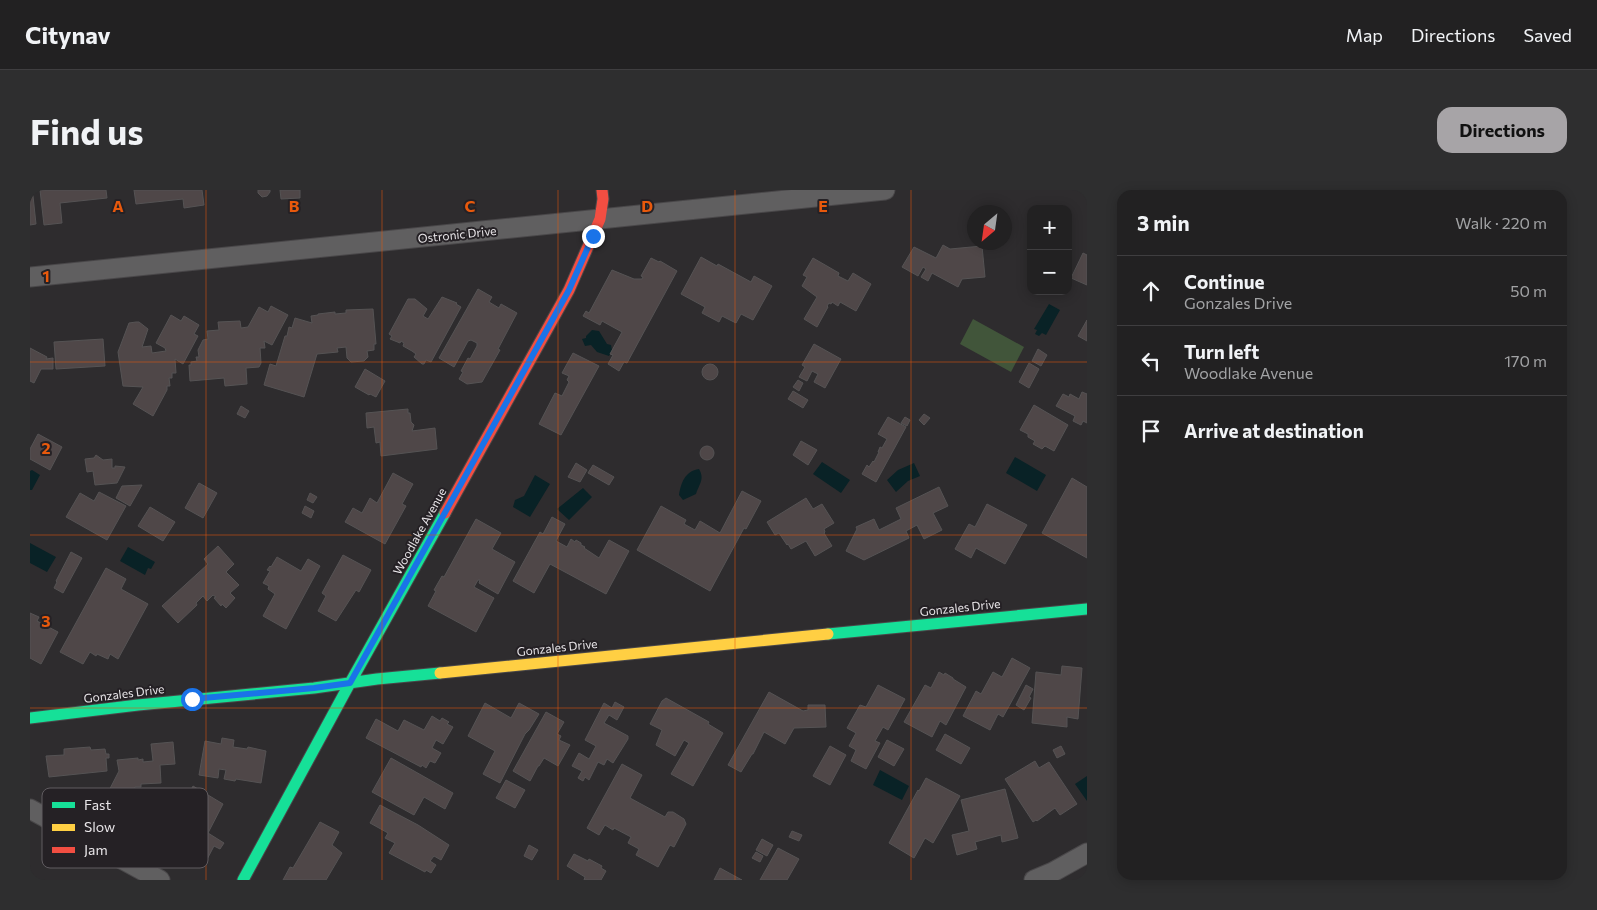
<!DOCTYPE html>
<html lang="en">
<head>
<meta charset="utf-8">
<style>
  body { margin:0; font-family:Commissioner,sans-serif; background:#2e2e2f; color:#f1f3f6 }
  .controls { position:absolute; right:15px; top:15px; display:grid; overflow:hidden; border-radius:10px; box-shadow:0 2px 12px #0003 }
  .controls button { width:45px; height:45px; display:grid; place-items:center; padding:0; border:0; border-bottom:1px solid #3f3e40; background:#222122; color:#f1f3f6; font:25px sans-serif }
  .compass { position:absolute; left:937px; top:15px; width:45px; height:45px; border-radius:50%; background:#222122; box-shadow:0 2px 12px #0003; rotate:209deg }
  .stop { position:absolute; width:15px; height:15px; margin:-11px; border:4px solid #1a73e8; border-radius:50%; background:#fff }
  .stop.end { background:#1a73e8; border-color:#fff; box-shadow:0 1px 5px #0008 }
  .list { margin:0; padding:0; list-style:none }
  h2 { display:flex; justify-content:space-between; align-items:center; height:65px; margin:0; padding:0 20px; font-size:21px }
  h2 small { font-size:16px; font-weight:400; color:#a2a3a5 }
  .list li { display:grid; grid-template-columns:32px 1fr auto; gap:15px; align-items:center; box-sizing:border-box; height:70px; padding:0 20px; border-top:1px solid #3f3e40 }
  .list b { display:block; font-size:19px; white-space:nowrap }
  .list p { margin:0; font-size:16px; white-space:nowrap; color:#a2a3a5 }
  .list em { font-size:16px; font-style:normal; color:#a2a3a5 }
  .icon { flex:none; width:28px; height:28px; fill:none; stroke:currentColor; stroke-width:2; stroke-linecap:round; stroke-linejoin:round }
  .map { position:relative; flex:none; width:1057px; height:690px; overflow:hidden; border-radius:15px }
  header { display:flex; align-items:center; gap:30px; box-sizing:border-box; height:70px; padding:0 25px; background:#222122; border-bottom:1px solid #3f3e40 }
  header strong { font-size:24px }
  nav { display:flex; gap:28px; margin-inline-start:auto; font-size:18px }
  .intro { display:flex; align-items:center; justify-content:space-between; box-sizing:border-box; height:120px; padding:0 30px }
  h1 { margin:0; font-size:35px }
  .button { padding:12px 22px; border-radius:15px; background:#a7a4a7; color:#111; font-size:18px; font-weight:700 }
  main { display:flex; gap:30px; padding:0 30px }
  aside { flex:1; background:#222122; border-radius:15px; box-shadow:0 2px 12px #0003 }
  .map>svg:first-child { display:block }
  .green { fill:#41553a }
  .water { fill:#092226 }
  .building { fill:#4f4748; stroke:#555354 }
  .lines { fill:none; stroke-linecap:round; stroke-linejoin:round }
  .street-casing { stroke:#494749; stroke-width:21 }
  .fast-casing { stroke:#494749; stroke-width:13 }
  .slow-casing { stroke:#494749; stroke-width:13 }
  .jam-casing { stroke:#494749; stroke-width:13 }
  .street { stroke:#605f60; stroke-width:19 }
  .fast { stroke:#16e098; stroke-width:11 }
  .slow { stroke:#ffcf43; stroke-width:11 }
  .jam { stroke:#f24e42; stroke-width:11 }
  .route { stroke:#1a73e8; stroke-width:6 }
  .grid { fill:none; stroke:#e8590c; stroke-width:1; stroke-opacity:0.55 }
  .labels { text-anchor:middle; dominant-baseline:central; stroke-width:4; stroke-linejoin:round; paint-order:stroke }
  .street-label { font-size:12px; fill:#e8e5e8; stroke:#252125 }
  .key { fill:#252125; stroke:#605c60; stroke-width:1 }
  .key-label { font-size:14px; fill:#e8e5e8 }
  .grid-label { font-size:16px; text-anchor:middle; font-weight:bold; fill:#e8590c; stroke:#252125; stroke-width:4; stroke-linejoin:round; paint-order:stroke }
</style>
</head>
<body>
<header>
<strong>Citynav</strong>
<nav><a>Map</a><a>Directions</a><a>Saved</a></nav>
</header>
<div class="intro"><h1>Find us</h1><a class="button">Directions</a></div>
<main>
<div class="map">
<svg width="1057" height="690" viewBox="0 0 1057 690">
  <rect width="100%" height="100%" fill="#2e2c2e"/>
  <path class="green" d="M943,129L994,157L981,182L930,154Z"/>
  <path class="water" d="M1019,114L1030,120L1016,145L1012,143L1009,146L1005,144L1007,140L1004,139Z
    M562,140L569,141L577,154L581,155L582,160L579,166L567,162L561,155L555,156L552,149L556,148V146Z
    M985,267L1016,285L1007,301L976,283Z
    M792,272L820,290L811,303L783,284Z
    M884,273L890,286L878,291L866,302L857,290L868,280Z
    M669,279C675,289 669,294 666,304L653,310L649,305C651,293 655,281 669,279Z
    M2,280L10,285L2,300H0V281Z
    M505,285L520,294L500,327L483,317L485,310L494,306Z
    M553,298L562,307L539,330L527,319Z
    M0,353L26,367L17,382L0,373Z
    M98,357L125,372L121,379L118,378L115,385L90,371Z
    M850,580L879,596L872,610L843,595Z
    M1057,586V611L1045,594Z"/>
  <path class="building" d="M0,0H2L3,6L6,34L0,35Z
    M10,0H76L77,8L30,13L32,33L14,35Z
    M104,0H172L174,15L154,18L153,9L106,14Z
    M228,0H240V2L237,6L232,7L228,3Z
    M250,0H270V8L251,9Z
    M913,55L920,59L952,56L955,87L932,89L928,97L902,83L898,91L891,87L896,79L893,77L888,86L872,77L884,57L906,68Z
    M1053,63L1057,65V95L1041,88Z
    M671,67L687,76L688,74L721,92L724,86L742,96L723,130L711,124L706,133L692,126L689,132L672,123L675,117L651,104Z
    M621,68L629,72L630,71L647,81L597,173L594,172L589,181L578,174L583,165L580,164L592,142L572,131L570,135L553,126L556,121L559,123L582,80L604,89H612L613,87L611,86Z
    M783,68L809,83L808,86L818,91L823,83L841,94L826,121L810,112L808,116L802,112L801,114L799,113L797,116L798,117L787,137L774,129L787,107L772,96L777,87L773,85Z
    M448,99L462,107L459,112L469,118L471,114L487,123L468,159L470,160L452,192L437,194L429,189L433,182L431,181L438,168L440,169L447,156V153L441,150L438,151L424,177L409,168Z
    M412,107L427,113L426,114L431,117L401,172L396,170L394,174H392L384,167L386,164L382,161L373,156L374,153L371,151L370,153L360,149L362,146L359,144L378,109H385L397,119L393,126L398,129Z
    M241,116L258,125L242,155L234,151L235,158H230L231,173L229,177L216,178L217,194L195,196L194,188L160,191L159,175H161V172L167,171L166,167H169L168,160L173,150L178,149L177,141L189,140L188,132L210,131L211,138L218,137L229,117L238,122Z
    M343,119L346,154H344V160L337,161L338,167L334,171L321,172L317,168L316,157L307,158L308,162L287,164L274,207L234,195L240,174L246,176L255,146H257L259,137L262,138L265,128L282,133L281,126L288,125V124L305,122V124L316,123V120Z
    M141,125L151,131L154,126L169,135L164,144L168,146L153,174L145,169L146,183H142V188H139L140,196H137V200L123,226L103,214L113,197L93,196L88,162L99,133L106,132H109L118,139L112,157L121,156L122,163L136,161L135,158L126,153Z
    M1057,130V151L1048,146Z
    M73,149L75,176L26,179L24,152Z
    M784,154L811,169L795,198L784,192L788,184L782,181L777,191L769,187L775,177L772,175Z
    M0,158L17,167L16,169L23,168V179H11L4,193L0,191Z
    M1008,159L1017,165L1011,176L1002,171Z
    M543,163L569,176L531,245L509,234L525,203L532,206L539,192L537,190L539,186L532,183Z
    M999,173L1009,179L999,198L989,192Z
    M672 182a8 8 0 1 1 16 0a8 8 0 1 1-16 0Z
    M335,179L355,191L346,207L340,204L339,205L325,197Z
    M768,190L773,193L769,201L763,197Z
    M763,201L778,210L773,218L758,209Z
    M1052,202L1057,204V233L1053,231L1051,235L1043,231L1045,226L1026,216L1033,204L1039,207L1040,204L1049,209Z
    M1004,215L1038,235L1024,261L1015,256L1012,259L1003,254L1005,251L998,247V244L990,240Z
    M211,216L219,221L215,228L207,224Z
    M378,219V223H380L381,232L384,235L382,241L405,238L407,259L351,266L350,252L346,253L344,237L337,238L336,223Z
    M894,224L900,228L894,235L889,230Z
    M858,227L876,237L846,292L832,284L837,275L839,277L843,271L844,272L849,262H848L850,257L852,258L857,249L848,244Z
    M875,227L880,230L877,236L871,233Z
    M8,244L32,257L20,280L0,269V259Z
    M771,251L787,260L778,275L763,265Z
    M670 263a7 7 0 1 1 14 0a7 7 0 1 1-14 0Z
    M66,265L73,270L82,269V278H85V276L95,277L87,293L65,295L63,281L57,282L55,269L64,268Z
    M546,273L557,280L550,292L538,287Z
    M563,275L584,287L579,295L558,283Z
    M363,283L383,294L372,314L376,316L355,354L315,332L323,318L332,323L340,308L347,313Z
    M1042,288L1057,297V368L1012,343Z
    M169,293L187,303L173,328L155,318Z
    M112,295L100,316L86,308L92,296Z
    M909,297L918,316L903,323L912,340L894,349L887,335L876,341L879,348L834,370L816,361L827,339L826,337L844,329L849,340L871,329L866,318Z
    M712,301L731,311L716,339L714,338L680,401L607,360L631,316L656,330L654,334L665,340L670,331L690,343Z
    M69,302L96,316L77,350L36,327L50,303L64,311Z
    M280,303L287,307L283,313L277,310Z
    M776,308L783,319L792,314L804,333L794,339L795,342L794,343L802,356L785,366L776,351L761,359L758,354L757,355L749,343L745,345L737,332Z
    M957,314L997,335L975,374L946,358L941,368L925,359L939,334L945,337Z
    M275,316L284,321L281,328L272,323Z
    M120,317L145,332L133,351L108,336Z
    M522,327L535,334L526,351L537,357L541,349L545,352L546,350L551,353V355L555,357L554,358L569,368L579,350L599,361L576,404L520,374L504,403L483,391L510,342L513,344Z
    M446,329L471,343L462,359L485,372L468,404L449,393L450,390H448L444,397L464,408L446,442L398,416L406,401L404,400L412,386L414,387Z
    M188,356L204,374L196,382L209,395L200,403L205,408L196,418L192,414L191,416L184,408L186,407L183,405L177,411L173,406L166,413L167,415L148,433L132,416L178,374L174,369Z
    M41,362L52,368L33,403L24,398L27,392L26,391Z
    M313,365L341,380L329,402L326,400L306,431L288,421L296,406L292,403Z
    M247,367L271,381L278,369L290,376L256,439L233,426L245,404L238,399L239,396L233,393L240,381L237,380L240,376L241,377Z
    M76,378L96,389L91,399L118,414L88,469L80,464L78,469L67,464L66,466L60,462L53,474L30,462Z
    M0,423L9,427L7,431L28,442L11,474L0,468Z
    M982,468L1000,478L973,527L968,524L960,540L933,526L946,501L951,504L963,482L972,487Z
    M1032,476L1052,478L1048,529L1037,527V537L1002,533L1006,482L1031,485Z
    M909,482L914,485L915,483L923,488V489L936,497L916,535L910,531L902,547L874,532L895,495L901,498Z
    M848,495L875,509L858,540L853,537L845,551L850,553L836,579L821,571L826,560L819,556L826,543L817,538L830,515L836,517Z
    M996,495L1003,499L999,507L1001,508L994,520L986,515Z
    M739,502L773,521L778,520V515H795L796,537L764,538L755,554L734,542L723,564H722L711,582L698,575Z
    M636,508L679,532L678,534L693,543L663,596L641,584L659,553L654,550L645,566L626,555L632,540L620,534L632,511Z
    M585,512L594,517L587,530L579,525L574,533L598,546V549L583,573L577,569L574,575L568,572L559,590L555,587L553,591L548,588L552,581L542,576L549,563L559,569L566,556L555,550L574,513L582,518Z
    M455,513L481,528L489,513L509,524L499,540L495,544L470,593L453,584L465,561L438,546Z
    M516,522L534,532L527,544L531,546L529,550L540,555L528,576L514,568L509,576H508L500,591L483,581Z
    M402,526L410,531L412,528L419,532L417,534L423,537L413,554L406,550L402,558L411,563L405,573L400,571L396,578L392,575L391,577L336,548L346,529L368,541L374,530L394,540Z
    M915,544L940,558L931,574L906,560Z
    M192,548L204,550L203,557L217,559L218,557L236,561L231,593L206,589L205,591L194,589L196,580L189,579L188,588L169,585L175,551L191,554Z
    M857,550L874,559L864,576L848,567Z
    M143,552L145,574L130,575L131,593L111,594V597H105L89,630L69,620L89,581L87,570L108,568V570L113,569V572L123,571L121,554Z
    M800,556L816,565L800,595L783,586Z
    M1031,556L1035,564L1027,568L1023,560Z
    M60,557L61,560L75,559L76,564H79V568H76L77,581L19,587L16,566L34,565V559Z
    M361,568L423,603L415,619L394,607L384,625L342,602Z
    M1005,571L1009,578L1019,572L1047,614L1030,625L1025,618L1007,631L1006,630L1003,632L975,589Z
    M592,574L612,585L600,608L635,627L638,622H643L654,629L656,634L644,657L640,655L628,677L606,665L609,659L598,653L601,647L584,638L583,640L575,635L569,645L557,638Z
    M896,588L930,606L903,653L895,648L884,668L859,653L888,600L889,601Z
    M476,590L495,600L485,618L466,608Z
    M163,596L193,614L178,643L194,653L190,659L184,656L173,677L139,658L149,640L164,648L166,644L149,635L161,613L156,610Z
    M975,599L988,648L972,652L971,645L945,652L947,659L927,665L922,645L939,641L931,610Z
    M350,615L388,635L419,655L411,670L404,666L400,671L406,675L401,683L396,680L395,682L359,663L365,653L355,648L358,643L340,633Z
    M290,632L309,642L302,655L312,663L296,690H253L260,677L263,678Z
    M762,641L772,645L769,651L759,647Z
    M732,649L743,655L737,666L726,660Z
    M499,655L508,660L502,670L494,666Z
    M748,658L769,669L757,690H730Z
    M726,662L733,666L730,672L722,668Z
    M544,664L558,671L559,669L572,676L571,678L576,681L571,690H554L555,687L537,676Z
    M690,678L712,690H684Z"/>
  <g class="lines">
    <g class="street-casing">
      <path id="street" d="M0,87L855,0
        M0,619L130,690
        M1004,690L1023,682L1057,663"/>
    </g>
    <g class="fast-casing">
      <path id="fast" d="M798,444L1057,419
        M0,528L108,515L284,498L347,489L410,483
        M213,690L320,493L415,323"/>
    </g>
    <g class="slow-casing">
      <path id="slow" d="M410,483L798,444"/>
    </g>
    <g class="jam-casing">
      <path id="jam" d="M415,323L539,100L570,29L573,9L572,0"/>
    </g>
    <use href="#street" class="street"/>
    <use href="#fast" class="fast"/>
    <use href="#slow" class="slow"/>
    <use href="#jam" class="jam"/>
  </g>
  <g class="lines">
    <path class="route" d="M162,509L284,498L320,493L539,100L563,46"/>
  </g>
  <path class="grid" d="M176,0V690M352,0V690M528,0V690M705,0V690M881,0V690M0,172H1057M0,345H1057M0,518H1057"/>
  <g class="labels">
    <g class="street-label">
      <text transform="translate(427 44) rotate(-6)">Ostronic Drive</text>
      <text transform="translate(389 341) rotate(-61)">Woodlake Avenue</text>
      <text transform="translate(930 417) rotate(-6)">Gonzales Drive</text>
      <text transform="translate(527 457) rotate(-6)">Gonzales Drive</text>
      <text transform="translate(94 503) rotate(-7)">Gonzales Drive</text>
    </g>
  </g>
  <rect x="12" y="598" width="166" height="80" rx="8" class="key"/>
  <rect x="22" y="612" width="23" height="6" fill="#16e098"/>
  <rect x="22" y="634" width="23" height="7" fill="#ffcf43"/>
  <rect x="22" y="657" width="23" height="6" fill="#f24e42"/>
  <g class="key-label">
    <text x="54" y="620">Fast</text>
    <text x="54" y="642">Slow</text>
    <text x="54" y="665">Jam</text>
  </g>
  <g class="grid-label">
    <text x="88" y="22">A</text>
    <text x="264" y="22">B</text>
    <text x="440" y="22">C</text>
    <text x="617" y="22">D</text>
    <text x="793" y="22">E</text>
    <text x="16" y="92">1</text>
    <text x="16" y="264">2</text>
    <text x="16" y="437">3</text>
  </g>
</svg>
<div class="controls">
<button>+</button>
<button>−</button>
</div>
<svg class="compass" viewBox="-18 -18 36 36"><path d="M0-13l5 13h-10z" fill="#e53935"/><path d="M0 13l5-13h-10z" fill="#a2a3a5"/></svg>
<div class="stop" style="left:162px;top:509px"></div>
<div class="stop end" style="left:563px;top:46px"></div>
</div>
<aside>
<h2>3 min<small>Walk · 220 m</small></h2>
<ul class="list">
<li><svg class="icon" aria-label="ahead" viewBox="0 0 24 24"><path d="M12 20V5M6 11l6-6 6 6"/></svg><div><b>Continue</b><p>Gonzales Drive</p></div><em>50 m</em></li>
<li><svg class="icon" aria-label="left" viewBox="0 0 24 24"><path d="M17 20v-9H6M10 6l-5 5 5 5"/></svg><div><b>Turn left</b><p>Woodlake Avenue</p></div><em>170 m</em></li>
<li><svg class="icon" aria-label="arrive" viewBox="0 0 24 24"><path d="M6 21V4h12l-3 4 3 4H6"/></svg><div><b>Arrive at destination</b></div></li>
</ul>
</aside>
</main>
</body>
</html>
